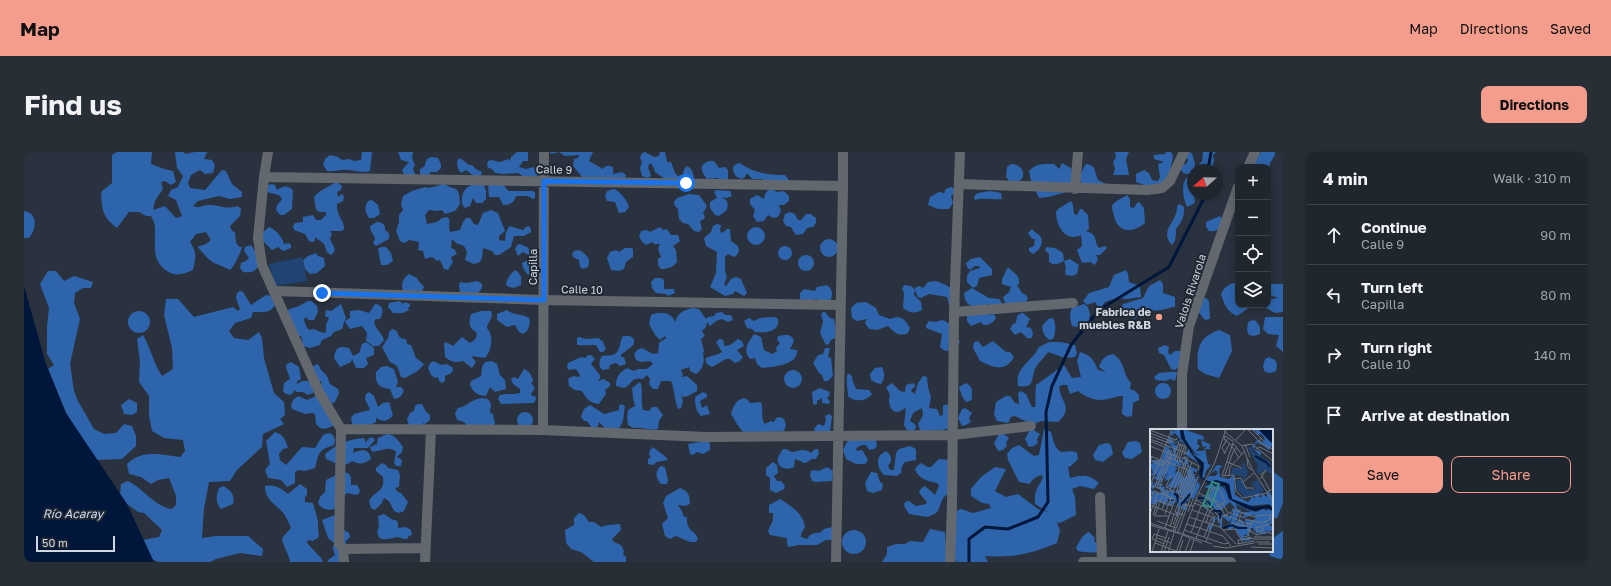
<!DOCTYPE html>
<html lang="en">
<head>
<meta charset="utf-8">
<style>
  body { margin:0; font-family:"Golos Text",sans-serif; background:#272e36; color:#f1f3f6 }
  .controls { position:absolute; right:12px; top:12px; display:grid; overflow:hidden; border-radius:8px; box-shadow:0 2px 10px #0003 }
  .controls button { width:36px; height:36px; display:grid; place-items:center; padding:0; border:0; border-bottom:1px solid #3c434a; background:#1f262e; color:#f1f3f6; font:20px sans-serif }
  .compass { position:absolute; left:1163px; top:12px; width:36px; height:36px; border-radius:50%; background:#1f262e; box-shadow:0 2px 10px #0003; rotate:250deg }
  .scale { position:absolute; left:12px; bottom:10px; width:79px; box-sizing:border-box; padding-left:4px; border:2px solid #d2d8e0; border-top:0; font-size:11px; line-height:14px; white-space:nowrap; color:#d2d8e0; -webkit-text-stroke:3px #202834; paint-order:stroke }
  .stop { position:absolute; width:12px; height:12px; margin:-9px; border:3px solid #1a73e8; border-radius:50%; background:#fff }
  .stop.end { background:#1a73e8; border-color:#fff; box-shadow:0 1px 4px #0008 }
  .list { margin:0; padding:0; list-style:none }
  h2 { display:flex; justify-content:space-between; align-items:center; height:52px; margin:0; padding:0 16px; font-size:17px }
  h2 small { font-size:13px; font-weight:400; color:#a1a5aa }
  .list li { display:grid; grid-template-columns:26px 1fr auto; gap:12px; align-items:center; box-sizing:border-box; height:60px; padding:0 16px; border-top:1px solid #3c434a }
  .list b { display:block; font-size:15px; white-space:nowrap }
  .list p { margin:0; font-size:13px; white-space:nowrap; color:#a1a5aa }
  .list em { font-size:13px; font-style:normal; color:#a1a5aa }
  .actions { display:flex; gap:8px; padding:12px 16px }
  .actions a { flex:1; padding:9px 0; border:1px solid #f49d8d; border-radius:8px; text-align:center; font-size:14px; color:#f49d8d }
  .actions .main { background:#f49d8d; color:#111 }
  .icon { flex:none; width:22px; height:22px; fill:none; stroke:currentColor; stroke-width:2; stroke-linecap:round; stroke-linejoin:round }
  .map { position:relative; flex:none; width:1259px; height:410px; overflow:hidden; border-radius:8px }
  header { display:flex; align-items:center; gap:24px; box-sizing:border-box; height:56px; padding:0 20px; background:#f49d8d; color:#111 }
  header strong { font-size:19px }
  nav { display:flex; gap:22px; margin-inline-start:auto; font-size:14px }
  .intro { display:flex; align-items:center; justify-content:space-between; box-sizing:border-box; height:96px; padding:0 24px }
  h1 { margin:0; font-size:28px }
  .button { padding:10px 18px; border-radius:8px; background:#f49d8d; color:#111; font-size:14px; font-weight:700 }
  main { display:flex; gap:24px; padding:0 24px }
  aside { flex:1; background:#1f262e; border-radius:8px; box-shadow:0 2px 10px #0003 }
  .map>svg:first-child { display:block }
  .green { fill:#1f4373 }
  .forest { fill:#2e64ab }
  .water { fill:#00173b }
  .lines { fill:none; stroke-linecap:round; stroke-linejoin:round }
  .stream { stroke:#00173b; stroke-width:3 }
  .street { stroke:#63686e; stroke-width:10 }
  .route { stroke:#1a73e8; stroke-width:5 }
  .poi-dot { fill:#f49d8d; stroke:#202834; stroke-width:1.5 }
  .labels { text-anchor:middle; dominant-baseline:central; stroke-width:4; stroke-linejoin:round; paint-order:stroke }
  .street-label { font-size:11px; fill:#d2d8e0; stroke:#202834 }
  .poi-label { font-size:11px; font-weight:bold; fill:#d2d8e0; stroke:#202834; text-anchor:end }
  .water-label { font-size:12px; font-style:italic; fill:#cddbef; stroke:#202834 }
  .inset-river { fill:none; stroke:#00173b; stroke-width:2 }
  .inset-road { fill:none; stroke:#6d747f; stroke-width:1 }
  .view { fill:#368a85; fill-opacity:0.15; stroke:#368a85; stroke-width:2 }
  .inset-edge { fill:none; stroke:#d2d8e0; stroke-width:2 }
</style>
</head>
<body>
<header>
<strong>Map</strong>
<nav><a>Map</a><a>Directions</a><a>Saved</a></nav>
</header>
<div class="intro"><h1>Find us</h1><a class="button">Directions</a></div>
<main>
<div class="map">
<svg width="1259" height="410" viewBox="0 0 1259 410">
  <rect width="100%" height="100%" fill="#29323e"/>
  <path class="green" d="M278,105L283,129L251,134L245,112Z"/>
  <path class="forest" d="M93,0H128L127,12L140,17L149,19L152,30L147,33L141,29L137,30L139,37L131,49L129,58L141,54L152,66L158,64L152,48L144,44L147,38L154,35L159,24L153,16L151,0H149H160L161,2L171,0H183L180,7L188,8L191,13L189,21L181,22L176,18L167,23L164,31L166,36L181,38L198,18L202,19L208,32L218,40V45L206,47L195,44L174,49L169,54C175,57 179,53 185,53C198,53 200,58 214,54L217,57L216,64L206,74L208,79L211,80L212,90L215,95H218C217,100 210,115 206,118C201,115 195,113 190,111C183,107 179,100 173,95L182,92L187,88L182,80L172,82L166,90C173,101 172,105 169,118C161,122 151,125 143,119C126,107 132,93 131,76C131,72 129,68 127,64H122L115,60H105L93,76C78,65 78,57 77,40L88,31V3Z
    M338,0H348L346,19C339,22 331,18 323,18C316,17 310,20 303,19L299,13L301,7L306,3L314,5L318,8L325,7L330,9L337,8Z
    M374,0H389L388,6L391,13L389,17L391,22V26L381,25L378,18L385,10L377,8Z
    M493,0H504V9H499L495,15L502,17L510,15L514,21V24L500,25L494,21L479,22L471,21L468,17L464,16L463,13L464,9L467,8L476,10L484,7L486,9L487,5Z
    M526,0H569L565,9L579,17C582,13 584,13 589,15V22L598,20L602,23L600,29L559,26L549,14L550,7L554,6L555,3L541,4L535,0L527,2Z
    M621,0L630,5L635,4L636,0H641L643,10H647L651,21L654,24L659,22L660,17L663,14C669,17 670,22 670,29L641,27L631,20L629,14L626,11L624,15L627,24L624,26L618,24L616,16L618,10L616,6L618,1Z
    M1091,0H1105L1102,7L1105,23H1089L1091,17L1089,10L1092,5Z
    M1142,0H1147L1149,4L1145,24L1136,34H1123L1112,30V22L1120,18L1125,21L1128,28L1134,29L1136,25L1134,12L1140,10L1130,7V3L1141,2Z
    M1164,0L1168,1L1171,12L1169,21L1163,22L1159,21L1156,16L1158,13L1162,12L1164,8L1161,3Z
    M1179,0H1192L1189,3L1190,8L1188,18H1175L1174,14L1178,9Z
    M1237,0H1251V3L1246,11L1244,21V15H1228Z
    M407,5L414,6L417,12V16L413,20H406V22L404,24L399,25L396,22V17L401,14V12L403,7Z
    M436,6L445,13H448L453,18L457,19L458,22L455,24L451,25L442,18L437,21C434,18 433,14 433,9Z
    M686,9H690L695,16L701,15L704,18V27L700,28L692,26L683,27C677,20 674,12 686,9Z
    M716,11C729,21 744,23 761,23L765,28L762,30L741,29L738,27H728L723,21L721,25L718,27C711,25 709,22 709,15L712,12Z
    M1038,11L1048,17L1049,31L1043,40L1024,45L1015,46L1007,29L1005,19C1012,11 1019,12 1030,12L1035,17Z
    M987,12C1003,12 1004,33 986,30L982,25L983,15Z
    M1062,12L1067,13L1070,16L1074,28L1082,32L1059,37C1055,26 1056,21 1062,12Z
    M1165,25L1169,29V42H1170L1171,51L1163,55C1159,47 1157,33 1162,26Z
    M313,30L318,34L317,38L313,40L314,45L318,42L320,45L319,49L313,52C312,64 321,69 320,77L318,79H306L308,82L306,87L311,97L310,100L307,103L303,100L300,92L291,85V89L288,90L285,89L281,82L270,78L269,74L271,71L279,70V65L289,63L292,68H297L302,63V60H296L292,58L290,45C296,38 305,34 313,30Z
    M248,32L251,33L253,38C260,34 262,33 269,38L268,57L260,63H256L252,58L253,53L256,50L258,47L255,43L243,40L244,33Z
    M420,32C433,40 435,32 436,52L431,59L421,62L418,58L411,59L405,58L401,63L403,72L413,70L418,66L424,65C427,70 424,74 426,80L436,78L439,70L442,66H446L450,72L454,73L459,61L467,58L474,61L481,79L475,84V88L481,89L482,81L485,74L499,78L502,75L505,74L507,77V80L500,84H490L487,95L475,103H471L468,99L459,96L458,106L456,110L450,112L441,108L443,100L440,94L432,91L428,87L427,96L431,98L433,102L427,105L429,110L424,118L420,117L416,108L413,109L408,105L401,107L399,99L394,98L395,90L385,88L381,91L376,89L372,79L375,70V63L379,58L377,52L379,44L388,39L401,35L405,36Z
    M450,32L460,33L462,39V47L458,51H452L449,46L446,54L441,56L438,52C437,42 440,35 450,32Z
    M467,32H479L484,39H508L511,40V46L509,47L504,44H492C490,51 486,53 479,53L475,45H465L464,34Z
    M927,35L931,37L932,41L927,44L929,51L925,57H914L904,53L906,45L915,40L920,41L922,37Z
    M590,37C596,39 603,48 605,55L601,60L595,61L591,50L583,49L581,44L583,39Z
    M692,38L706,39L708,44L703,46L698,45L703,49C705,57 703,59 695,64L691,63L686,56V50L693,46L690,40Z
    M744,38H750L753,40L760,39L765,44V49L760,53H755L757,59L754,65L749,66L744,63L740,69L733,70L729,64L731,58L726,52V47L733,43L740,47L741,42Z
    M966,39L977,41L978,47C970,48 958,45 951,48L950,45L952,42C956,40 961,40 966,39Z
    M665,42L675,43L683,54L679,61L681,64L680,67L676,69L678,77L675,80L670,79L664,72L659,71L655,67L654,57L651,54L650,50L653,46Z
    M1103,43L1106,47V55L1110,56L1113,51L1115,50L1120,56L1121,71C1109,81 1094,82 1090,64C1089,61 1088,57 1088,54C1089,50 1100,45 1103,43Z
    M348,48L354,53L356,62L350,66H345C341,60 340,55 344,49Z
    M1047,49L1049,53L1050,62L1053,63L1056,57H1058L1064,63L1065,77L1062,79C1075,83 1069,88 1075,96L1081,94L1083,96L1076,103H1072L1074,107L1071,113L1066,110L1058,111L1053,98L1058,94L1057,83C1041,91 1032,73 1032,60L1034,57Z
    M1156,52L1160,55C1161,64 1157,71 1152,77C1152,83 1152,89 1148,93C1134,78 1154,70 1153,54Z
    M0,59C15,61 12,78 5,86H0Z
    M766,60L771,62L774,68H777L782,62H787L792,66V71L789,75L783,76L779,82L772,83L769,79L767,75L762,74L759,69L761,62Z
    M1196,64L1199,68L1195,77L1191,79H1185L1182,75V70Z
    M353,70C358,70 362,73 361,78C365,80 366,83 365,87L352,94L349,91L351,86L347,79L346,74Z
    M693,72L697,73L696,79L698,81L703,77H706L707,89L714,94L715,99L713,103L710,105L704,102L701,105V119L703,125L700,133L702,134L707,127L712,125L717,127L723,141L720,144L711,139L709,142L701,144L686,135L692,121L693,100L682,94L680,86L687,80L689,74Z
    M245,75C251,77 258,84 260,92L265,91L267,93V96L259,99L254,95L248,98L239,89L238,81Z
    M636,75L639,78L643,77L647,83H654L656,89L649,94L652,98L653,110C649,115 644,117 637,117L634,113V107L637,105L634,97L636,92H630L628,90L623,93L619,91L615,85L617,79L623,78L626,80Z
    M723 84a9 9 0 1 1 18 0a9 9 0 1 1-18 0Z
    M1008,77C1010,80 1014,82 1016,84C1021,91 1015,99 1009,102L1005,99V96L1010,94L1011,87H1008L1004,81Z
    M796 96a9 9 0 1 1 18 0a9 9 0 1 1-18 0Z
    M496,92L503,95L514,106L511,115L516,121C509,131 499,120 498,111L504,108L506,104L499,100L494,104L491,97L493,93Z
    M227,93L233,102L232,107L234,110V115C230,120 226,121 219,120L216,116L217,111L222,109L225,106L220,99L221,95Z
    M754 101a7 7 0 1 1 14 0a7 7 0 1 1-14 0Z
    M357,95H362L367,101L369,109L363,113H357L354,97Z
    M1022,95L1031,96L1039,101L1040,109L1046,107L1055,113L1053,122L1048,124L1042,123L1041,119L1042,116L1040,109C1034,112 1031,114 1025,110V102L1021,98Z
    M601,96H607L609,97V105L602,110L600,117L595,119L587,118L583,106L586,100L592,98L595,100Z
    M555,98C561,101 568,107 564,115L559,117L556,115L555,108L549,105L548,102L550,99Z
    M292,101L294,104L300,106L301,114L293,121L286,122L281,117L279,108L284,104Z
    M774 111a8 8 0 1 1 16 0a8 8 0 1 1-16 0Z
    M956,105L968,117V123L955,126L953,134L949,136L943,130V124L946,119L956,116L955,114H951L946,118L943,115L942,111L947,107Z
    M984,115C990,122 996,122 995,132L993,133L998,141L1002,143L1004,146L1001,153L981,151L979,145L985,140L987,135L978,132V127Z
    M492,118L497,124V133C491,136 487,137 482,133C482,128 488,119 492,118Z
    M1102,118L1104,122L1105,130L1116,134L1117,145L1103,147L1093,146L1081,150L1077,156L1074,155L1071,150L1063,153L1059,149L1065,141L1085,135L1090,123Z
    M24,119H32L40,129L50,124L69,130L67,136H59L51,141L50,151L56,167L46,212L50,239L54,249L70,277L80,282L92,281L100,272L108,274L112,284V294L98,307L72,308L42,261L24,217L30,213L23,202V174L25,156L16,132Z
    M385,122L393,126C394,130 398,131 400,135L398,139L394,140L393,138L392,140L380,142C377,134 377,128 385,122Z
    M631,126H637L640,128V137H650L651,141L644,144L642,142L632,141L628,136L627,130Z
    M1136,128L1139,132V141L1151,145V155C1146,155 1143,157 1138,158C1126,160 1121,154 1111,167L1108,166L1105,161L1097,164L1093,160L1099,152L1119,146L1125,134Z
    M453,129L458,132V136L451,145L436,140L435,134L436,130L443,131Z
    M912,129C919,132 928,134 932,142C934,145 933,148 936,151L935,155L926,158L923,145L905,142L897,146L894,145L891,138L890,143L897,150L898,158C891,162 885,161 879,156L880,141L878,137L880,133L887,134L891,138V136L895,134L899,136L904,130Z
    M1214,130V153H1227L1226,155L1213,164C1203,160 1200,152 1197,142C1201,134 1205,132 1214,130Z
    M1244,132H1259V160L1251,161L1238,153H1244V145L1249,147L1254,146L1244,142Z
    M803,133C809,137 809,143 806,150L799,153L793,147L779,150L776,147V141L780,137L791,139L793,135Z
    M948,136L965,146L975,147L978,151V157H968L965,152C953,155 941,158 940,141Z
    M216,139L219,140L227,153L242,143L247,144L252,151C247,162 239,160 229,160L227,166L211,171L205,179L210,186L224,188L235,180L238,186L240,206L250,241L260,250L261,263L256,267L260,272L239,282L238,295L213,318L206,329L185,330L180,357L178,386L192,384H224L239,397L238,404L216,401L192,407L186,410H135L127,407L119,388L135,385L138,378L120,361L114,360L103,352L96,342L97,332L104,329C119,336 131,355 148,357L152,353V344L145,326L134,328L127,332L117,325L105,322L103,312C119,297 136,303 156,305L161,299L159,288L140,286L128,279L125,264V244L115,230L116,210L113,187L119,183C127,197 130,212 138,224L149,217L148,196L140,163L142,147H154L170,165L209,155L214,159L216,157L212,146L213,141Z
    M1177,146H1182L1185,149L1186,167L1181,168L1171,156Z
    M284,149H288L293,154L294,160L290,168H285L281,165L280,168L283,176L285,178L290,177L299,181L302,180V173L305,166L301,164L302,158L307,159L317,152L322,166L319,173V176L316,178L310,180L307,184L298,188L296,193L286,196L279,194L277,184H271L261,163L265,157L273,155Z
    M376,149L379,152L381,150L386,152V154L384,156L385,158L379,161H369L364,155L365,151Z
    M842,150L852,156L855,163L866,167C877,163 880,166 886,176L884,181C875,185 871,181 864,174L853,178L845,177L841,171L843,167L833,169L828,166L827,156L832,151Z
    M351,152C360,153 360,160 356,167H352L350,170C352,178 358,181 360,188L355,194H349L342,189L343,181L338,174L326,177L323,173L321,169L326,166V159L335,158L345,161Z
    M1060,152L1064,155L1066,162L1065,167L1076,173V177L1065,179L1058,174L1054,175L1048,174C1046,167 1045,162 1048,156Z
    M669,156L675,157L682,167L684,165L690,164L692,161L698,160L701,163H707L709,168L704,170L698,167L692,169L686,174L683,170L682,175L678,179L681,184L677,187L680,199L679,202C681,210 679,217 672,222L666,219L665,215L657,218L659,223L657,225L663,224L673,233V239L664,244L659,245L657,242L659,249L657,256L654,257C650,248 651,238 647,229H637L634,237H629L625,232L626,227L623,223L619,227C604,226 611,231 600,236L592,234C592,224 595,221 603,216L610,219L614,217H623L629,212L626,209L617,210L612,208L610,202L613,198L618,196L629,202L634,201L635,191L642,186L641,184L636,188L631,183L625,172L627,163C636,159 648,160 651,170C654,160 660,158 669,156Z
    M483,158C490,164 497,161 505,166L506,170L504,178L499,182L495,180L491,173L483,175L473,168V162Z
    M457,159H467C470,166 464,169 463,176C470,184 468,198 461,206L447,204L452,210L448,216L439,209C431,211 427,210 421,205L420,192L422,190L429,194L438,185L446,191C451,188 454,186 452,180C444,176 445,170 447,162Z
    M104 170a11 11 0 1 1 22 0a11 11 0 1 1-22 0Z
    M799,160H801L806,166L810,167L812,179L811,186L807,188L805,192L802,193L796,181L799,170L797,162Z
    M961,160L965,163L970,162L972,166C968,172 965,173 959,173L957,170L947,174L943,169V164Z
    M997,161H999L1006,167L1002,175L1007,176L1009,181L1008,186H1003L997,180L991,183L986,177L989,172L992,171L993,164Z
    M751,165L754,167C757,180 740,181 731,180L728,177L723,176L720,169L725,166L730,169L736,166Z
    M1241,165H1259V202L1258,199L1252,194L1255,183L1244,182L1239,177Z
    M1029,166C1032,172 1032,180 1029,187L1026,188C1020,185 1019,180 1018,174L1024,167Z
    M918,168C928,170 932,182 936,190L930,198L921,199L916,195L918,182L902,176V173L905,169L911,170Z
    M1229,168L1232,169L1236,175V182L1230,184L1225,183L1223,178L1224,170Z
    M368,177L373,179C374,184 376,187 382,187L383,192L387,193L392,206L400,212C396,219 388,222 381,226L377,225L373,214L366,210L358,195L364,186L365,180Z
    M1195,178L1206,183L1208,199L1195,226L1181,222L1174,217C1172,197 1175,185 1195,178Z
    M730,182L737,185L740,198L748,202L753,199L752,196L756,191L753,188L754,184C762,183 767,181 770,189L766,197L773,198C775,213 749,215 738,216L733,212L731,206L726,207C718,198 724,191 730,182Z
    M599,184H606L610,187V192C607,196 601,199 597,203V205H600L602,212L596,214L592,211L586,213L585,217L578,218C574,213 575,209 578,204C582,203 588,204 591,202C597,197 595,191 599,184Z
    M555,185L562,187L575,186L577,189L578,188L582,197L579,200H576L572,193C566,193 559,194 553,193V186Z
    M695,187H698L700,190V194L706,193L714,187L718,189L720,194L713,198L719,205L716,209L711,211L706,207H702L688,215L683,212L681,207C686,203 693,204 698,200L692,190Z
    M954,189L959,195L969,189L982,200H986L990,205C982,220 970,216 956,209L949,196L950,190Z
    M342,190L350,196V203L342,206L344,212L340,216H332L328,207L327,210L316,215L310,206C311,196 315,193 325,196L329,204L335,201L338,192Z
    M1025,190H1036L1051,193L1053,202L1051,205L1041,206L1024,200C1021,205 1015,210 1012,215C1006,225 1013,237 994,234C994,231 993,227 994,224C997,213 1010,206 1015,195Z
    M1141,193L1145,195L1144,200L1146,203L1151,199H1157L1155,215L1151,218L1147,217L1140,203L1135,201L1134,196Z
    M801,196H806L804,205L807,206C808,212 808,218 809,224C805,227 806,230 800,229L798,223L795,221L789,211L794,203L799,202Z
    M1056,200C1067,203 1070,208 1074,218L1082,220L1075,215C1078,206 1081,204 1089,202C1102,210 1098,221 1107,231L1106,237L1111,239L1115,243V248L1109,251L1108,264L1103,265L1098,262L1099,244C1092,244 1090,246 1084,247C1073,250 1063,246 1054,239L1046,242L1043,233H1038L1035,235C1037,251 1050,255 1034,270L1017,269L1010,272L1003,270L991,264L987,265L984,271L973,269L970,262L972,250L982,244H986L991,251L995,252L994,241L997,239L1002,242L1008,255H1011C1012,247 1011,240 1012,233L1040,213L1048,226L1057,225L1053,209Z
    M564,203H567L571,207L567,212L576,223V226L574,229L580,227L586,231V234L581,238L582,242L575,252C565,251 562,246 558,239L551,238L545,234L544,227L549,224L555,225L556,223L552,217L545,218L543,216L544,211L557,205L561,206Z
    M1245,205L1251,208L1253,212L1252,219L1246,221L1241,220L1239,215L1241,207Z
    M410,209L417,213C423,211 425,213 429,216C429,221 426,222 421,224V229L418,231L415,229L414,225L411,226L407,223L404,216L406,211Z
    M468,209L473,212L476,223L481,228L482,237L471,240L466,235L462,244C454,244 449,240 446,233L447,229L457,224L458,215L461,210Z
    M267,210L275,215L277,227L273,229V232L278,229H285L290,238L289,241L284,243L279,240H272L271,238L267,243L262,242L259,239L260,231L266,227L262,215L263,212Z
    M294,212L297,218L303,224L306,232L314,237L315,241L311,250L307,252L298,244L297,229L294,230L290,226L292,220L290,219L289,214Z
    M363,214L370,217L374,230L372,235H377L380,238C378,244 376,246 370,247L366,237C354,236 351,231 352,220L357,215Z
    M858,215C861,221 861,226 857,232L852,231L847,228L846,222L851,216Z
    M500,217C505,219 508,223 509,229L507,231L511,236L507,242L508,244H511L512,247L510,251L477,252L474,247L476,243C483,241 489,243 496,241V237L489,232L487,227L490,225L494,227Z
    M760 227a9 9 0 1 1 18 0a9 9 0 1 1-18 0Z
    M1146,220H1152L1153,221L1151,229L1147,227L1141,229L1132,228L1130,225L1135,221Z
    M824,221L828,224V227L832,237L845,238L848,242C843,249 830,251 824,244C824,236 821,228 824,221Z
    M899,224L903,225L904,235L907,245L905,256L913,257L916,264L919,263V254L923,252L926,256L925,276C918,279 916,278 909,278C901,279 897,284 894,272L899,263L898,256L889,261L886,269L891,272L892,275L890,279L883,278L880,273L882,256C879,257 876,260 873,260C865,259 864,249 866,243L862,235L868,231L876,239L881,240L882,233L889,231L892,234L888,237L887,239L891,242L894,231Z
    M616,230C620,237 616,250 619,258L625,259L628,255H633L639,263L635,269L634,277C625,279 618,275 609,276L604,273L603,265L604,258L611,254L609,246L608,236Z
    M1131 239a8 8 0 1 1 16 0a8 8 0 1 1-16 0Z
    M942,231C951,236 947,240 948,248L942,250L938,244L935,235Z
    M796,236L806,240L805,244L803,246L806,249L805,252L798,251V246L793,249V252L790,253L789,251L788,240Z
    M345,240L350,244L354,255L359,251L365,250L369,263C364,270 359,270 352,266V270L348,272L332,276L328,271L327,266L330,262L346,258L341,247L342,242Z
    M679,240L683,242V245L676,249L678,256L683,253L686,262L677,264C672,259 671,253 671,245Z
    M274,244L283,248L292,244L310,269L309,274L301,277L296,276L292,272L291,262L288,261L281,262L268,257L267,253L269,248Z
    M457,246L464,247L467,252L466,261L469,262L471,271L469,275L447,279L440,270L433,268L431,261L434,256C444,254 446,248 457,246Z
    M720,246L724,248L726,251L737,250C740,258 736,265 741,272L747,269L750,270L752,266L756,265L760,267L762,273L760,279L723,281L718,279L713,272L707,262C709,254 712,248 720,246Z
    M105,247L113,251V260L108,263L100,262L97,253Z
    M394,252H398L402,260L406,263V268L401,272L399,271V275L385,273L383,267L386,261L390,259L391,254Z
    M597,252L601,254C599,265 601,269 593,279L582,277L575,270L574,274L571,276L567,275L563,269H560L557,265L560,257L566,253L580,262L595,258V254Z
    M941,256L948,261L945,266L947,270L942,273L938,274L934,266L938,257Z
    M493 268a8 8 0 1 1 16 0a8 8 0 1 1-16 0Z
    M805,262L808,264L806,280L792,283L790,277L794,272L800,274L802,268L801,264Z
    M1008,277L1016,282L1013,287L1014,291L1010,294L1005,295L1001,287L1006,278Z
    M1020,277L1027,280C1029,287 1031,299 1039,300C1045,300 1048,298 1053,301L1054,307L1047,314L1044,315L1046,326C1059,323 1064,322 1075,331L1070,337L1056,334L1048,337L1051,345L1052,363L1036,371L1033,370L1036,379L1033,391C1006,402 990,406 961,404L964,410H932C926,395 924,371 934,358L937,357L949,361L967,356L965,352L958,351L947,344V337L957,325L971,315L982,317L971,339L982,345L994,342L1014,357L1024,360L1011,352C1010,337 1014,337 1019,325L1017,323C1012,325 1008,327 1006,332L995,330L984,308L983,302L988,296L995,293L1010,304L1015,303Z
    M251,280C259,282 262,288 264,296L259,297L255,302L256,308L262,313L278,295L291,296L299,283L305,281L309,283L311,288L310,293C294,298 295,301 291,316L281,319L275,318L271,320V331L263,335L257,328L244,326L241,318L246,312L242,289Z
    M363,282C370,282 375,289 379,295L378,300L373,305L378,308L377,314H372L370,311L372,300C366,293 356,299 348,300L346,295L353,292L354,286Z
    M827,282L852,287L853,294L850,297L845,298L842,293H838L832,296L833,299L837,298L839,299L844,308L841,312H832L822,307L819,298Z
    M975,282H980L985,286L982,291L983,294L979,298L974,299L970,291Z
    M348,285L351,288L344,296H330L329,301C334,299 345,294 347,307C340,312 336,313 328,309C318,317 313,311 302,307L301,302C313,292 325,287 340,286L342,291L344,287Z
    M682,289L686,291V298L679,302L673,300L669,303L666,302L664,292Z
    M1112,289L1116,291L1118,300L1108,307L1101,306L1098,301L1104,290Z
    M1083,291L1087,293L1089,302L1079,310L1071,308L1069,303L1075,293Z
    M886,294L892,297V308L881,310L878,314L877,321L873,324L860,323C854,317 852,309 856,303L862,299C868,304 869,308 864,314L866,318H870L872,301L875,297Z
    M629,295L642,305L644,308L633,310L629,313L624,312V307L627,305L625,302L626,298Z
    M759,297H763C770,305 776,293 787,301L791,297H794L795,301L792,307H788C778,314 781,310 771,307L770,315C763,319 752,316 754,306C755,303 757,300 759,297Z
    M915,307L925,308L927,339L919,346L914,359L911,362L903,365L885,362L880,354L881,350L885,349L892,354L902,352L903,350L896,342L895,339L898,336L901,334L911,343L915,334L913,331C904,329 895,327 891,318L893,314L897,311L904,315H907Z
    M749,310L753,313L754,321L750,324L753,329H757L761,334L760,337L752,341L746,338V326L742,323V316Z
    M358,311L362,313L364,316L374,318L376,323L375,335L371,336L374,340L377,341L384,350L380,359L375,361L370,359L365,349L360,346L358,351L351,358L347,356L345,349C351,338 361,341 359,325L352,319V316Z
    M637,314L641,315L644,328L643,332H637C632,327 630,319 637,314Z
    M803,315L809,319L808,329L792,330L788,329L786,323L787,319L790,318L795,319Z
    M1248,319L1259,327V351L1253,366H1248Z
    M318,320L324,321L327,325V333H333L335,336L336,340L333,343L323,341C319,345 317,351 314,355C308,360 297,358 294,351L296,345L301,340L302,328Z
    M847,320L853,321L856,330L859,332L858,338L849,341L843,339L841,331Z
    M276,332L283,337V343L281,345V350L289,351L294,369V377L295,385L289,389L284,388L283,391L297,406L299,410H266C265,402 259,395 258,386L267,376C265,371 263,367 260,362C253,353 240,347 241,334C251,332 257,336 264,342Z
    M199,334C207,338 211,343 209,352L197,357C191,350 192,344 195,336Z
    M656,336C664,339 666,343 666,352L661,354L654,353L658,359L660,365H663C662,380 671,377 674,387L672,390H666L652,384L646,387L641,384L638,372L644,366L639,351L642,344Z
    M756,347C767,354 779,361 781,375L777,382V385L783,387C786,382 790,380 796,381L800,377L808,375V388H802L793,393H775L764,395L763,390V386L746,383L744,379L749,368V361H745V353Z
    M555,361L560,363L565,370H570L577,375L584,373L596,372L597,378L588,387L590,390L597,393L600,399L599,403L602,404V410C591,410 581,410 570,410L557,400L547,397L542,391L541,378L550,373V366Z
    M360,362L369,368H372L374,371V376L382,375L387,378L388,383L385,384L383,387C379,388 376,385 373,385C366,386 363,389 355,386L353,379L355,375L354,364Z
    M311,363L317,368L320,378L325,381L326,385L322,389V393L315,410H304V408L311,403L309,397L310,391L304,386L298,368Z
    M906,377L921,380L923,409L920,410H858L863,402V395L872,392H881L886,389L899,390Z
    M818 390a12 12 0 1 1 24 0a12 12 0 1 1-24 0Z
    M1259,379V408L1246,404L1245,399H1248C1248,387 1248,386 1259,379Z
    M1065,380L1071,386L1070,390H1072L1075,387L1073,400C1070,401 1057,400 1054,399L1052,396C1055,390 1059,382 1065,380Z"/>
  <path class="water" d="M0,134L22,212L42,261L103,352L130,410H0Z"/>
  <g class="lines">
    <path class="stream" d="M1184,18L1187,0
      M945,410V387L961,375L984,377L1014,365L1024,350L1022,260L1028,234L1047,193L1075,158L1145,115L1179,48L1180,42"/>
    <path class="street" d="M244,0L240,25L234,86L238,113L295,240L317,277L519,278L682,285L929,283L1007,274
      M1224,15L1231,0
      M240,25L819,34
      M935,32L1123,38L1138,36L1146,29L1160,0
      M1051,37L1054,0
      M251,139L520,148L816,153
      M930,160L1049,151
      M317,277L315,392L319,397L401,396
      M519,278L520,0
      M1158,278V223L1165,174L1214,35
      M1076,345L1078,410
      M319,397L320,410
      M401,410L407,278
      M812,410L819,34V0
      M926,410L928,351L930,160L936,0
      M1059,410H1207"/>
  </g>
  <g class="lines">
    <path class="route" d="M298,141L520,148V29L662,31"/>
  </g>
  <circle class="poi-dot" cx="1135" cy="165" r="4"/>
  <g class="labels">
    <g class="street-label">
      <text transform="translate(530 17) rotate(1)">Calle 9</text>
      <text transform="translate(508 115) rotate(-90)">Capilla</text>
      <text transform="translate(558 137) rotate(1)">Calle 10</text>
      <text transform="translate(1166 139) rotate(-72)">Valois Rivarola</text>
    </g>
    <g class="poi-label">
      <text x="1127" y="159">Fabrica de<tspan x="1127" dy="13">muebles R&amp;B</tspan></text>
    </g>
    <g class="water-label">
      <text x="49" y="361">Río Acaray</text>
    </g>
  </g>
  <g transform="translate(1126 277)">
    <rect width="123" height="123" fill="#29323e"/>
    <path d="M101,18L105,24L120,33L122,45L114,41L109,45L106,43L108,37L98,19ZM94,33L98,43L95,52L92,47L81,45L82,39H94L91,35ZM91,50L98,61L106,60L101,54L108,51L114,62L95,69L87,60L86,52Z" fill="#1f4373"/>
    <path d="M23,0H30L31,9L38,17L41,25L50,35L38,27L34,28L37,29L35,30H37L39,36L34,34L35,30L32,28L38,27L35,25L39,19L31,12L23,15L17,14L19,9H22L23,14L31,11L25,4L21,7V1L25,3ZM33,0L53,7L54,11L48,10L47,15L50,17L46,22H53L57,17L53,18L51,11L61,16L59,18L61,20H55L58,35L61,36L56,42L54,50L52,48L54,39L51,31L44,27L42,23L46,26H51L46,25L35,10ZM108,0L123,15L119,21L109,13L105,15L104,20L111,23L110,27L102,18L107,11L113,13L115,10L111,5L107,6L106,2H101ZM18,14L29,17L25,23L26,26L29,22L26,30L31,34L28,29L33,31V34H29L35,36L34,39L31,35L30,38L26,35L25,38L29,40H26L25,44L29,42L34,49L38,46L36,42L40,41L37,36L48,41L46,44L44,41L43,45L47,46H44L46,49L48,47L50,49L47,48L44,50H47L44,60L48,52L50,57L44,70L38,68L39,71L35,73L37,75L36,82L31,79L35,74L32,73L28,86L25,85L28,82V75L25,73L21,77L19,75V72H26L24,69L23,71L18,70V74L16,73L15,74L18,78L9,72L5,76L0,74V69L4,66L2,65L1,68H0L1,60L4,64L6,61V64H11L9,57L15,58L14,62H17L16,58L20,64L21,60L25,62L24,64L28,68L31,70H32L30,65L32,64H31L28,66L26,62L30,60L29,55L26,59L17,58L23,49L15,52L16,50L14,49L17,46L18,44L15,47V46L13,45L14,46V48L11,47L13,50L9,55H13L12,57L9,56L7,59V55L3,60L0,58L4,56H0L3,51L2,53L6,54H3V56L10,52L3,49L7,47L5,44L3,47L0,45L3,44L0,35L4,34L1,31H11L16,17L21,19L18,20L21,21L20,26L22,23L24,25L22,17ZM67,36L73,37L69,40L70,48L79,50L84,46L85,66L98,73L103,67L105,70V65L110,64L109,68H116H112L111,64L117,68V63L119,62L123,69V78L118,75L99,77L82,70L79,55L75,53L57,52L56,51L59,47H66L68,43L65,41L60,45ZM64,54L67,55H63L65,58L68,56L74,59L76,65L75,58L69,55L75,57L79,70L99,81L106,83L115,79V82L119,80L123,82V94L120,96V91L119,94V96L123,98L122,102L118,103L117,101L115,103L117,105L107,104V106L106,107V100L105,104L103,99H100L102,102L98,103L100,108L94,105V109H100L101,111L93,112L84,98L82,100H76H78L76,97L80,95L82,89L79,93L72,87L73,85L79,88L81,84L82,88L83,83H81L85,79L80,73L73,79L75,80H72V99L70,98L69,91L66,90L60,102L58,99L61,94L63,96L62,89L65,90L72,84L66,83L67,87L60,74L56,81L54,78L58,77L56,72L46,70H52L53,65L54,69L59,67L57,65H60L61,60L54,58ZM86,75L101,83H93L94,88H91L94,89L101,86L107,87L104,91H95L97,98L91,90L88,93L86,92L91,81L87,80Z" fill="#2e64ab" fill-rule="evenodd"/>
    <path d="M30,0H33L35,10L44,26L54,34L52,48L59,53L66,51L79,55L82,70L104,78L120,76L123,82L117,79L105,82L95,79L79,70L75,57L60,55L51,49L49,44L51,37L31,9ZM108,0H123V15Z" fill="#00173b"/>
    <path class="inset-river" d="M105,27L116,33L120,38M24,65L27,66L28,75M48,69L56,70L65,82H71L70,90M31,76L40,65M73,99L82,96L88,99H97"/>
    <path class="inset-road" d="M97,0L109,12M102,0L114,12M0,1L26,11L27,9M74,2L92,17L102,40L117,63L123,60M0,4L23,13L25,10M0,7L19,14M111,9L109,14L123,20M0,10L39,25M86,11L96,0M0,12L14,18M28,15L36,18L34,26M95,15L100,28M81,16L74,10L75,7L84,13M81,16L89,29M0,17L30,29M92,17L102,15L123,32M106,20L110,18L123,25M75,24L72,19L77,10M74,25L80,14M24,26L29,13M92,26L83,14L72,47L84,46L86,62L93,69L117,64L123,72M0,27L41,42M2,28L0,32L14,37M17,28L35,35M33,29L49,37L48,41M97,29L98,38L102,41M32,30L34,28L38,29L35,35M5,31L18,36M25,31L31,14M27,32L33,15M17,33L22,21M29,33L35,16M77,33L92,39M21,46L16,58L21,60M75,46L83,23L87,18M79,47L80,38L95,22M112,47L120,62M84,50L91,49L96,59H104M110,50L116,41L110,46M93,53L104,44M0,56L19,63L30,38M0,57L21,2M5,57L19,21M7,58L15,38M9,60L22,26M20,61L23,63L34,35M40,63L45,50M26,64L36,35M48,64L67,72L75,86L98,95L103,94M28,65L38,36M36,68L44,45M34,69L29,67L42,33M55,69L65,73L72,82M5,71L23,77M46,71L63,80M0,72L4,62L25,70L15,99M32,72L42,44M57,72L62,59H66L70,61L75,73L70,76M71,72L78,84M44,74L57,79L65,88L56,113M0,76L29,87M12,80L18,65L12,63M82,80L104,88L111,86M42,81L65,89M38,83L43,70M65,83L69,88L68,94M81,84L95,89M0,85L8,63M15,85L22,66M3,86L7,74M5,86L14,64M34,86L25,83L41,42M4,87H19M39,88L70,98L86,115M95,90L112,94L119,91L121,86H111M7,92L26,99M71,93L72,88L81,83M0,94L62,115M56,94L60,82L69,76M82,94L87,96L92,83M37,95L73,107L81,117M87,95L97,97L98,95M0,96L31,105M23,96L30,77M20,98L24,85M105,99L120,95M106,99L108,103L113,101L114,98M34,101L74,115L79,114M73,101L85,100L93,114M98,101L107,106L117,103L123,105M23,102L33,75L43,77M25,102L36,75M28,103L48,48M41,104L51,77M33,106L52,114M94,107L104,110H123M98,107L101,94M54,108L62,88M104,108H123M7,109L21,114M46,109L58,80M105,113H120M5,114L26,122M14,115L2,110L4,105L16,109M87,115L104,112M89,115L88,111L102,109M108,115H123M63,117L76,119L104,114M101,118L123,119M2,123L9,100M11,123L18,102M14,123L19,108M18,123L24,104M26,123L48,65L65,33L76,0M29,123L33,111M35,123L40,110M40,123L44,111"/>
    <path class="view" d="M62,53L69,55L61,78L53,76Z"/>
    <rect width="123" height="123" class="inset-edge"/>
  </g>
</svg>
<div class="controls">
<button>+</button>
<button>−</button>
<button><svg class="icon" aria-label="locate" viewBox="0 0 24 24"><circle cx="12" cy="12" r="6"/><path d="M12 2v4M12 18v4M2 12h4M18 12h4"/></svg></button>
<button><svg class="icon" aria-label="layers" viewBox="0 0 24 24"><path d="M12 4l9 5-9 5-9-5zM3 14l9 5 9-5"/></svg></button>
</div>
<svg class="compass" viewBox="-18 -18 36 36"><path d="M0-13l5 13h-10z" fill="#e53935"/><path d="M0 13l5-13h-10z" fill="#a1a5aa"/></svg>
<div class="scale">50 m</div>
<div class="stop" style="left:662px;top:31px"></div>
<div class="stop end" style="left:298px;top:141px"></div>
</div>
<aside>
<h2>4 min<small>Walk · 310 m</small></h2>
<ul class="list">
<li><svg class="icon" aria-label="ahead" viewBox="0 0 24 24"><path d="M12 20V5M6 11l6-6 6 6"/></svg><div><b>Continue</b><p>Calle 9</p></div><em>90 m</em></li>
<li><svg class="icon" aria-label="left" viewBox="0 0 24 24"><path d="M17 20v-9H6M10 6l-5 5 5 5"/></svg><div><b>Turn left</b><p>Capilla</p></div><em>80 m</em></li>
<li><svg class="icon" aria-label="right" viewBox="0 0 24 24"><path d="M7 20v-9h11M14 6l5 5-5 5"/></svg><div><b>Turn right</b><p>Calle 10</p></div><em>140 m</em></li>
<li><svg class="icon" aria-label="arrive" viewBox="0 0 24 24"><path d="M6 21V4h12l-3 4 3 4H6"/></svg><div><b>Arrive at destination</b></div></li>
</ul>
<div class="actions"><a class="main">Save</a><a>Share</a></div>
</aside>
</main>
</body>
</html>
